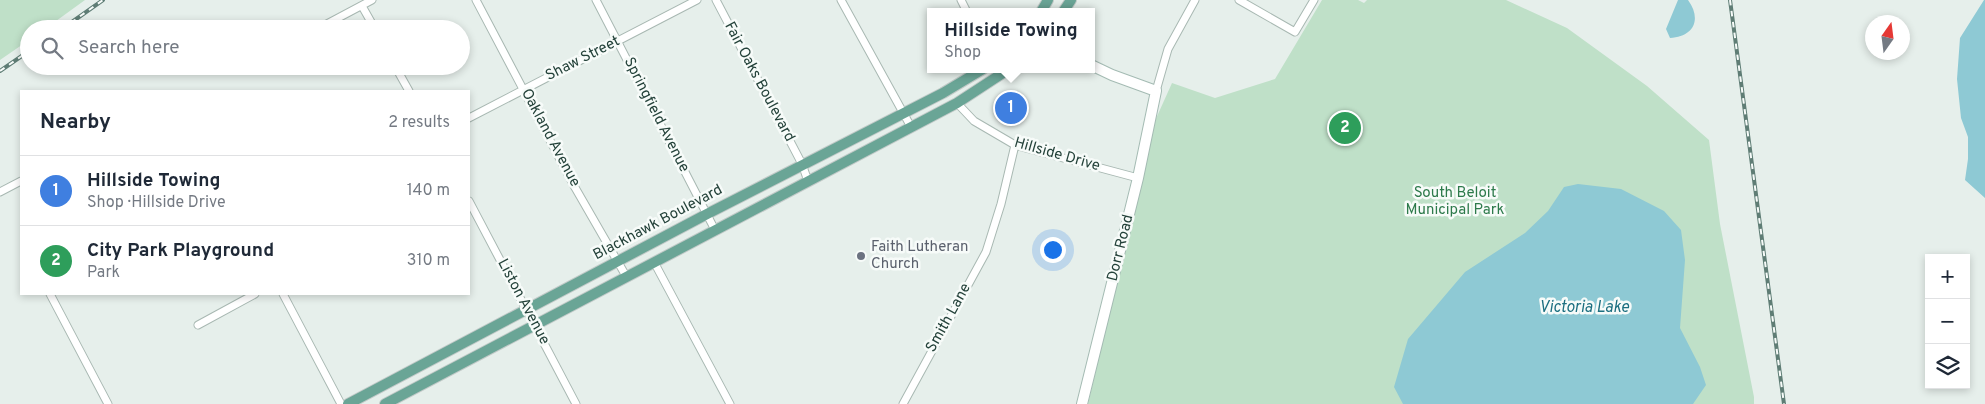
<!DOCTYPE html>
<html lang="en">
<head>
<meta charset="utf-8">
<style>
  body { margin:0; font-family:Overpass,sans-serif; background:#f2f2f3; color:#1f2937 }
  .controls { position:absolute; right:15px; bottom:15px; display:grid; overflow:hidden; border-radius:0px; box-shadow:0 2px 8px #0003 }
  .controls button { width:45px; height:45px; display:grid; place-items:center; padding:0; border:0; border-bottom:1px solid #e0e1e3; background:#fff; color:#1f2937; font:25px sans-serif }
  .compass { position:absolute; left:1865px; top:15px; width:45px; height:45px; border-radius:50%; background:#fff; box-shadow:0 2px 8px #0003; rotate:14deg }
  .you { position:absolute; left:1052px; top:249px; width:18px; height:18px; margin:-12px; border:4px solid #fff; border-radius:50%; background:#1a73e8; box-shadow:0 0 0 8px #1a73e833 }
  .badge { display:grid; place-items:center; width:32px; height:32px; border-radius:50%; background:#0f766e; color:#fff; font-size:16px; font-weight:700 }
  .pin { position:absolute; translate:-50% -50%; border:2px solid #fff; box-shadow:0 1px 5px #0006 }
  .popup { position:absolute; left:927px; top:8px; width:168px; height:65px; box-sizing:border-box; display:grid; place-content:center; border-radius:0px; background:#fff; filter:drop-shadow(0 1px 4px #0005); font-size:16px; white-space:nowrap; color:#747a83 }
  .popup b { font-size:19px; color:#1f2937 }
  .popup::after { content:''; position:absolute; left:50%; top:100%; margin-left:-10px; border:10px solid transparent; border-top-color:#fff }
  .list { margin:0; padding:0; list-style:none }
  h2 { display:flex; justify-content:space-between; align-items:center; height:65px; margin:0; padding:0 20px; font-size:21px }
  h2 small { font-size:16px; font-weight:400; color:#747a83 }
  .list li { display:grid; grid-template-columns:32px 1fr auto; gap:15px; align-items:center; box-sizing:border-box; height:70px; padding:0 20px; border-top:1px solid #e0e1e3 }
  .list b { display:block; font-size:19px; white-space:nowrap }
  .list p { margin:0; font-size:16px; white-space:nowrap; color:#747a83 }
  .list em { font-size:16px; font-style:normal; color:#747a83 }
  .icon { flex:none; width:28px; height:28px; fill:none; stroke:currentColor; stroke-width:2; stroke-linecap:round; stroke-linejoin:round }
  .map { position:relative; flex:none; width:1985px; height:404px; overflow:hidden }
  .search { position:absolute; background:#fff; box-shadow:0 2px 8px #0003; left:20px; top:20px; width:450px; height:55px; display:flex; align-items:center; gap:12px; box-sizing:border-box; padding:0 18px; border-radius:28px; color:#747a83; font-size:19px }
  .panel { position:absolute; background:#fff; box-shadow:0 2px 8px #0003; left:20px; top:90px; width:450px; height:205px; border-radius:0px }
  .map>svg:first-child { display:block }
  .green { fill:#bfe0c8 }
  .water { fill:#8ec9d4 }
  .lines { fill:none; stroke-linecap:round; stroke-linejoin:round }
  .street-casing { stroke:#a8b8b2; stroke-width:9 }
  .secondary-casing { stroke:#a4bbb3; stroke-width:12 }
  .primary-casing { stroke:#c2cac8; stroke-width:12 }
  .street { stroke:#fff; stroke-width:7 }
  .secondary { stroke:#fff; stroke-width:10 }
  .primary { stroke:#6aa596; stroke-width:10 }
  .rail-casing { stroke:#5f7d75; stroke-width:4 }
  .rail { stroke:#f7fbf9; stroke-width:2; stroke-dasharray:5.5; stroke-linecap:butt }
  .worship-dot { fill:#6b7280; stroke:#f7fbf9; stroke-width:2 }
  .labels { text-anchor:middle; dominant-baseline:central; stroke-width:5; stroke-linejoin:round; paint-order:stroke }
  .street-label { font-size:15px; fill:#24423a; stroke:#f7fbf9 }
  .park-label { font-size:15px; fill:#2d7a4b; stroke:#f7fbf9 }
  .worship-label { font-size:15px; fill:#5b616d; stroke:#f7fbf9; text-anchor:start }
  .water-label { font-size:16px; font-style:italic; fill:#1c6f80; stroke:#f7fbf9 }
</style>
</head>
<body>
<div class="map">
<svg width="1985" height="404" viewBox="0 0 1985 404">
  <rect width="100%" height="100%" fill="#e6efeb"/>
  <path class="green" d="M0,0H85L45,29H29V40L0,60Z
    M1322,0H1358L1364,3L1367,0H1506L1567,28L1647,86L1709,140L1720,224L1754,397V404H1088L1154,123L1172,83L1215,98L1275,79Z"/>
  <path class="water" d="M1678,0H1688C1702,19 1694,37 1670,38L1666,29Z
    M1984,0H1985V198L1965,180L1968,159V137L1961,118L1957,79L1960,38Z
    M1578,184L1621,189L1664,211L1681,230L1685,260L1680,328L1700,367L1706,385L1693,404H1403L1394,387L1408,339L1465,272L1525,233L1548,211L1564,187Z"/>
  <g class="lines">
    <g class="street-casing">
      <path id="street" d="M476,0L573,184L626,276
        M596,0L715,230
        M716,0L802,164L808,181
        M841,0L911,127
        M961,0L967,12
        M1239,0L1295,32L1314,0
        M362,6L375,29
        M323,26L372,0
        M395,66L409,91
        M1156,91L1168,49L1195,0
        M957,103L974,121L1015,145L1138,178
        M469,118L697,0
        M0,192L21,181
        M469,201L576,404
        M654,262L730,404
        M50,294L108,404
        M283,294L341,404
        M198,325L255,294
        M903,404L986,252L1001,204L1015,145"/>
    </g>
    <g class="secondary-casing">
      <path id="secondary" d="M1082,404L1138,178L1156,91L1112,75L1091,65"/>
    </g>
    <g class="primary-casing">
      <path id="primary" d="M1041,12L1048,0
        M1063,12L1071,0
        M348,404L707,214L943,93L983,69
        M385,404L957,103L1009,69"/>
    </g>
    <use href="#street" class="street"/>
    <use href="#secondary" class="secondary"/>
    <use href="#primary" class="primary"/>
    <g class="rail-casing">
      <path id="rail" d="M1730,0L1784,404
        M62,29L103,0
        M0,71L29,51"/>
    </g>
    <use href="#rail" class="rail"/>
  </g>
  <circle class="worship-dot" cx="861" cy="256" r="5"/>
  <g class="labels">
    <g class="street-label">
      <text transform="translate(583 59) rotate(-27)">Shaw Street</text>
      <text transform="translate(759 82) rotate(62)">Fair Oaks Boulevard</text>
      <text transform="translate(656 115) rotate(63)">Springfield Avenue</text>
      <text transform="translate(550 138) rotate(62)">Oakland Avenue</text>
      <text transform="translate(1057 155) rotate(16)">Hillside Drive</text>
      <text transform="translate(658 223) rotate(-28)">Blackhawk Boulevard</text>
      <text transform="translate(1121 248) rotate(-76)">Dorr Road</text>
      <text transform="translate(523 302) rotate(62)">Liston Avenue</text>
      <text transform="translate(949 318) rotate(-61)">Smith Lane</text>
    </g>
    <g class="park-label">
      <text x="1455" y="193">South Beloit<tspan x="1455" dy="17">Municipal Park</tspan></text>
    </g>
    <g class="worship-label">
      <text x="871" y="247">Faith Lutheran<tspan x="871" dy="17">Church</tspan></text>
    </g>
    <g class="water-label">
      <text x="1584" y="308">Victoria Lake</text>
    </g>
  </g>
</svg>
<div class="controls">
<button>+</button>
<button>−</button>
<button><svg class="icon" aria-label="layers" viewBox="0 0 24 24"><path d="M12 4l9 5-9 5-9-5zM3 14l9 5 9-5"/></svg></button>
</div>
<svg class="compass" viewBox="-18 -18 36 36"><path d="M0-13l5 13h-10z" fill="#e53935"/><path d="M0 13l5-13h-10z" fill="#747a83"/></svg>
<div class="you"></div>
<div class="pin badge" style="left:1011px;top:108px;background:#3f7fe0">1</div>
<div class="popup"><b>Hillside Towing</b>Shop</div>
<div class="pin badge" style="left:1345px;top:128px;background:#2e9e5b">2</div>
<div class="search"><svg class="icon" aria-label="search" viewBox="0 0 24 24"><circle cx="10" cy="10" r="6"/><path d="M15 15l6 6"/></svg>Search here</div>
<section class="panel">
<h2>Nearby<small>2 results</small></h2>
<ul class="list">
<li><span class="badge" style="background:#3f7fe0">1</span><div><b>Hillside Towing</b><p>Shop · Hillside Drive</p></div><em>140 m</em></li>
<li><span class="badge" style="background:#2e9e5b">2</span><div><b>City Park Playground</b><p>Park</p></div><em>310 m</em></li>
</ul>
</section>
</div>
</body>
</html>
